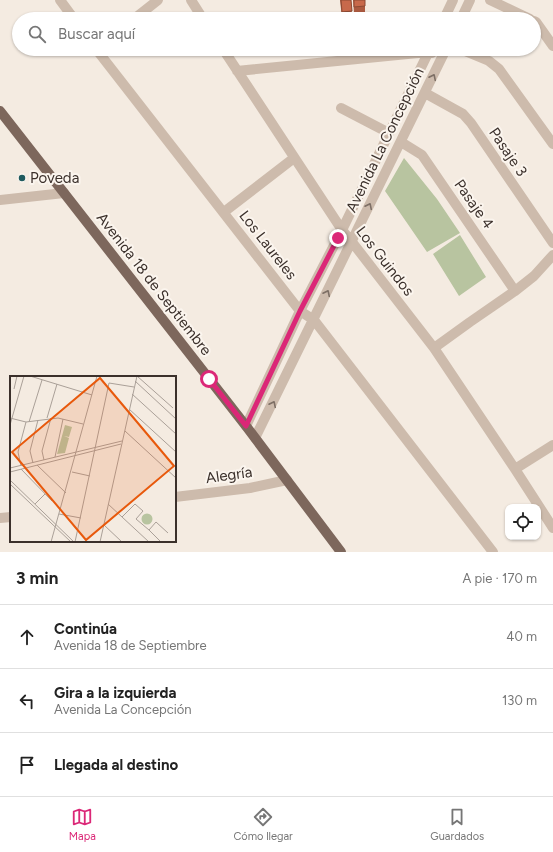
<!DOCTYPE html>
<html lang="es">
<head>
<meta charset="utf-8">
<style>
  body { margin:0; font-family:Figtree,sans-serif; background:#f6f6f6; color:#222 }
  .controls { position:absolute; right:12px; bottom:12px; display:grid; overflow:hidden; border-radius:8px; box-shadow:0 1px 3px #0004 }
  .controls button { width:36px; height:36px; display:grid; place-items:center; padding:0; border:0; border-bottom:1px solid #e0e0e0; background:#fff; color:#222; font:20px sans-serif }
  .stop { position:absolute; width:12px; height:12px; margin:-9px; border:3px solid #db2777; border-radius:50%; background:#fff }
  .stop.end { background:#db2777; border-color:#fff; box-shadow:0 1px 4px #0008 }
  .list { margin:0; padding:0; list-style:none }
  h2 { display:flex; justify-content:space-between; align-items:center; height:52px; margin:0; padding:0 16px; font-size:17px }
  h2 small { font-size:13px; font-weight:400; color:#767676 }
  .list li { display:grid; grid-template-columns:26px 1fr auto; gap:12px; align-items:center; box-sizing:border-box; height:64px; padding:0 16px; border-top:1px solid #e0e0e0 }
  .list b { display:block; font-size:15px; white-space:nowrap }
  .list p { margin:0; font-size:13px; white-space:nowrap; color:#767676 }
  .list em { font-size:13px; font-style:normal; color:#767676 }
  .icon { flex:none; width:22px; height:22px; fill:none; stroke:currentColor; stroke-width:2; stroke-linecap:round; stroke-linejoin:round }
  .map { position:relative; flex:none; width:553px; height:552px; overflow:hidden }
  .search { position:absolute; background:#fff; box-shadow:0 1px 3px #0004; left:12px; right:12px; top:12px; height:44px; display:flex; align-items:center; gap:10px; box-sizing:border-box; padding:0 14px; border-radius:22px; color:#767676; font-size:15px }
  .sheet { height:244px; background:#fff }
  nav { display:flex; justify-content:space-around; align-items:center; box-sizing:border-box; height:56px; border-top:1px solid #e0e0e0; background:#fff; font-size:11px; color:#767676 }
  nav a { display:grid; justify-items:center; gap:2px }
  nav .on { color:#db2777 }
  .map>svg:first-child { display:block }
  .green { fill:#b8c4a0 }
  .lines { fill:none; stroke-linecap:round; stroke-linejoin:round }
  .minor { stroke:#cdbbac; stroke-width:10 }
  .major { stroke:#7d675c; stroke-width:10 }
  .wall { fill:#ac5a40 }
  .building { fill:#c8694b; stroke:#8c4a34 }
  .oneway { stroke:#7d6f65 }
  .route { stroke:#db2777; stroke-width:5 }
  .poi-dot { fill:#1f5a5e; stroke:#fbf5ee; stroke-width:1.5 }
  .labels { text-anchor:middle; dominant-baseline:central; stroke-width:4; stroke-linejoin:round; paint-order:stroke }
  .street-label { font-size:15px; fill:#3b302b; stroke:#fbf5ee }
  .poi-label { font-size:15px; fill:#3b302b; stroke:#fbf5ee; text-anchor:start }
  .inset-road { fill:none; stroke:#aaa098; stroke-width:1 }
  .view { fill:#e8590c; fill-opacity:0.15; stroke:#e8590c; stroke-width:2 }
  .inset-edge { fill:none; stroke:#3b302b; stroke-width:2 }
</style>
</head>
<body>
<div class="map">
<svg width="553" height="552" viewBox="0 0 553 552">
  <rect width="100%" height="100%" fill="#f4ebe1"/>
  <path class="green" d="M404,158L437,199L460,233L427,252L385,191Z
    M460,235L486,277L459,296L433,254Z"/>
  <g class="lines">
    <path class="minor" d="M60,0L74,19
      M191,0L203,19
      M490,0L530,19
      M134,19L158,0
      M444,19L453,0
      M461,19L470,0
      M534,21L536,22L553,46
      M96,49L300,311L314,320L493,552
      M223,49L342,230L352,242L434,348L515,469L553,528
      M460,49L489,61L499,69L553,144
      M237,71L428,52L432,53
      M425,93L463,114L471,123L553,243
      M341,108L389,133
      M401,142L422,155L515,291
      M0,200L64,193
      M224,212L294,158
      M434,348L470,322L515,291L534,276L553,255
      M246,426L300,311L342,230L430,49
      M255,438L446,49
      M515,469L553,445
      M175,497L250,488L287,480
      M0,518L11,517"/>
    <path class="major" d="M0,111L246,426L341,552"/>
  </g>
  <path class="wall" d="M340,0H351L352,17L342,18Z
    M353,0H365V12L354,13Z"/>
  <path class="building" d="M341,0H351L352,11L342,12Z
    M354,0H365V6L354,7Z"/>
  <defs><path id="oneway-chevron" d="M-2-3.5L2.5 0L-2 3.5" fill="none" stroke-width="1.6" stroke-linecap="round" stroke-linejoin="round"/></defs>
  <g class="oneway">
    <use href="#oneway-chevron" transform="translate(433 77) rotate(-64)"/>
    <use href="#oneway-chevron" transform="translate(369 206) rotate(-64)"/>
    <use href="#oneway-chevron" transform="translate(327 293) rotate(-64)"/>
    <use href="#oneway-chevron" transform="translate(273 404) rotate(-64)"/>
  </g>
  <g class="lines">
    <path class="route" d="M209,379L246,426L300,311L338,238"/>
  </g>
  <circle class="poi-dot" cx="22" cy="178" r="4"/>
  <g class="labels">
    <g class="street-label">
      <text transform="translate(385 140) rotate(-64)">Avenida La Concepción</text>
      <text transform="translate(508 152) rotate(56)">Pasaje 3</text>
      <text transform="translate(474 204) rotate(55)">Pasaje 4</text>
      <text transform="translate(268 245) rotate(52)">Los Laureles</text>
      <text transform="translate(385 261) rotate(52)">Los Guindos</text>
      <text transform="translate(154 284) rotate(52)">Avenida 18 de Septiembre</text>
      <text transform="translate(229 475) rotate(-8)">Alegría</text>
    </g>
    <g class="poi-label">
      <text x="30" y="178">Poveda</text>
    </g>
  </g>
  <g transform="translate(10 376)">
    <rect width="166" height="166" fill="#f4ebe1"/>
    <path d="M55,49L62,51L59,61L54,60L59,62L55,77L47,78ZM131.5 143a5.5 5.5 0 1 1 11 0a5.5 5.5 0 1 1-11 0Z" fill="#b8c4a0"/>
    <path class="inset-road" d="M20,0L82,19M127,0L163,32M125,5L166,43M4,13L7,0M122,18L166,58M119,33L166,76M0,42L16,46L48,42L73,48M37,42L47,8M19,46L32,4M0,49L14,0M115,55L166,102M45,81L53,43M34,84L32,75L41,42M23,87L20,75L28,44M27,89L56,117M11,90L8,76L16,46M0,92L112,65M11,93L42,125M0,96L111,68M62,96L80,100M1,105L64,166M0,108L61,166M25,128L35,118M98,128L139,166M49,138L71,142M112,141L125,128L133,135L126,143L139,154L146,146L158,157M94,149L112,166M139,154L151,166M41,166L87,0M65,166L99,7L124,11M90,166L127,0"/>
    <path class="view" d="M90,2L164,90L76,164L2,76Z"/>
    <rect width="166" height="166" class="inset-edge"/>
  </g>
</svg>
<div class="controls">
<button><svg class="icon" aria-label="locate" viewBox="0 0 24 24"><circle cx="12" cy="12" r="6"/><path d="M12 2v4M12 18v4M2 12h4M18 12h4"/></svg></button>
</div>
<div class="stop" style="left:209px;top:379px"></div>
<div class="stop end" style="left:338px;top:238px"></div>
<div class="search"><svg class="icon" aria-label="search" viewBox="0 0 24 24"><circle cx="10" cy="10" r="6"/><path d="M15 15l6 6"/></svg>Buscar aquí</div>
</div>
<section class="sheet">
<h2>3 min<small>A pie · 170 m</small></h2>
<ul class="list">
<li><svg class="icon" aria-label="ahead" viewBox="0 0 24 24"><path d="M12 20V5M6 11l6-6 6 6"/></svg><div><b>Continúa</b><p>Avenida 18 de Septiembre</p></div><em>40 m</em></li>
<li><svg class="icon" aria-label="left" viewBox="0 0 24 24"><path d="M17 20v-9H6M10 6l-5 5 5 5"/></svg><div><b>Gira a la izquierda</b><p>Avenida La Concepción</p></div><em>130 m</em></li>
<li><svg class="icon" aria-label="arrive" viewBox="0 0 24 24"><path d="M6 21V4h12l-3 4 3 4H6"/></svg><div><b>Llegada al destino</b></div></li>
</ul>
</section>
<nav>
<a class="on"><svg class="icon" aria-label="map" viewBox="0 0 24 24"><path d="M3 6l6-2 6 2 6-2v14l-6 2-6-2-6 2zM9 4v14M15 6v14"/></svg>Mapa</a>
<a><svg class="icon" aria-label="directions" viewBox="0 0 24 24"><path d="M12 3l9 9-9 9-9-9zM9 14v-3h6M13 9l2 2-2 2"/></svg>Cómo llegar</a>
<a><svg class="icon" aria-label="saved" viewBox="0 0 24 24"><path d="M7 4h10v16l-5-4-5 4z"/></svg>Guardados</a>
</nav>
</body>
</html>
